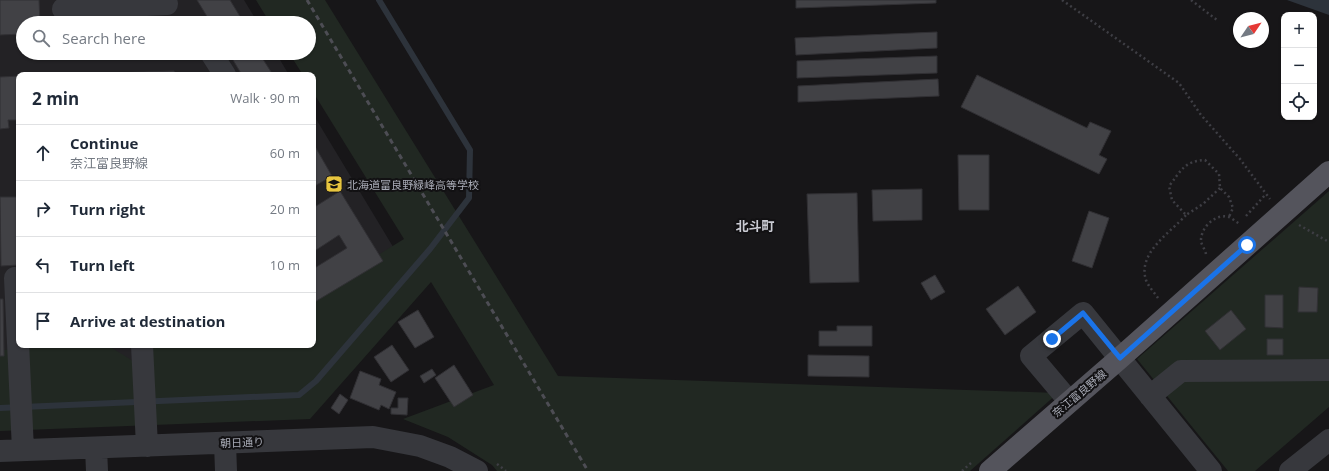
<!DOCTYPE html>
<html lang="en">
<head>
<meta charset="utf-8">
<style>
  body { margin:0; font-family:"Open Sans","Noto Sans JP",sans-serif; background:#f2f2f3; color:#1f2937 }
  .controls { position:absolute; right:12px; top:12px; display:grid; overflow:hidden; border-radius:8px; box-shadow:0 1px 3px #0004 }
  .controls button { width:36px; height:36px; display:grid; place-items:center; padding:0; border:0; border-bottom:1px solid #e0e1e3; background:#fff; color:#1f2937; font:20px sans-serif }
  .compass { position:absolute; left:1233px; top:12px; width:36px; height:36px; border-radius:50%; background:#fff; box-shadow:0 1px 3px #0004; rotate:55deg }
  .stop { position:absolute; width:12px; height:12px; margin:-9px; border:3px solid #1a73e8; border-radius:50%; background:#fff }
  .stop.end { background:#1a73e8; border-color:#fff; box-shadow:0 1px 4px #0008 }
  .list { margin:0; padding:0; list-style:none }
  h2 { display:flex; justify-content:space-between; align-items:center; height:52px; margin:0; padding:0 16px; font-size:17px }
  h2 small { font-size:13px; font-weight:400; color:#747a83 }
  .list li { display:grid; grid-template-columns:26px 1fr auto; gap:12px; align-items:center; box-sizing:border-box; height:56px; padding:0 16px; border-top:1px solid #e0e1e3 }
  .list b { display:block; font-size:15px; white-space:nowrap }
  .list p { margin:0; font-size:13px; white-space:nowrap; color:#747a83 }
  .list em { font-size:13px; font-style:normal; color:#747a83 }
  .icon { flex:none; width:22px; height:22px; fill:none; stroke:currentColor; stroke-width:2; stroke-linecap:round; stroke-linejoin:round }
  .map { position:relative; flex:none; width:1329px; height:471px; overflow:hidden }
  .search { position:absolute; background:#fff; box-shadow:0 1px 3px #0004; left:16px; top:16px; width:300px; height:44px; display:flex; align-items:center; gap:10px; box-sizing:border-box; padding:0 14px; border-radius:22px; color:#747a83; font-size:15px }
  .panel { position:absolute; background:#fff; box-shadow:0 1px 3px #0004; left:16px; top:72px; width:300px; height:276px; border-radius:8px }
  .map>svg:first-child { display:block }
  .built { fill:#232225 }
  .green { fill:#212822 }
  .water { fill:#2d333b }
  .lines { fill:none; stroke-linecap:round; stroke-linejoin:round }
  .stream { stroke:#2d333b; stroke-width:6 }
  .building { fill:#414145; stroke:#313034 }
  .path { stroke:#3e3e44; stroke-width:2.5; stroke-dasharray:2 3; stroke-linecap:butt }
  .minor { stroke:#37383d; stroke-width:22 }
  .major { stroke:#54545c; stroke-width:22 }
  .rail { stroke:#4d4d54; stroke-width:3; stroke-dasharray:5 4; stroke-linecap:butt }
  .route { stroke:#1a73e8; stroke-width:5 }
  .labels { text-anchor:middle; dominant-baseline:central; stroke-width:4; stroke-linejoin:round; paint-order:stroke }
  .poi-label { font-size:11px; fill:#a9acb7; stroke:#121113; text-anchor:start }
  .street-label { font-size:11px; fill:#a9acb7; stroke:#121113 }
  .quarter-label { font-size:13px; font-weight:bold; fill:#cacbd3; stroke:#121113 }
</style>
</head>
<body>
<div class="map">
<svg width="1329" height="471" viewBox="0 0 1329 471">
  <rect width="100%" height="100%" fill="#171618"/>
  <path class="built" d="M0,0H244L258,23H23V53H276L289,75H19V345H313V114L398,255L309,370L0,379Z"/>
  <path class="green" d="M256,0H325L558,376L1058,393L970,471H497L492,465L448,437L403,419L494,385L431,282L310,419L0,431V350L30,348L34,345H107L138,364L153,345H313V295L404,239L313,92V75H303L289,53H309V23H270Z
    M1329,191V407L1255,471H1228L1137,359Z"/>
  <path class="water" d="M1287,0H1329V15Z"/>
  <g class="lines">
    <path class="stream" d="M0,408L299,395L316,381L430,249L469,198L470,150L379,0"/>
  </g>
  <path class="building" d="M0,0H39L40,23H23V34L0,35Z
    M197,0H230L244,23H211Z
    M796,0H936V3L796,8Z
    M937,32V48L796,55L795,38Z
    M244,53H259L273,75H242L233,60Z
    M937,56V73L797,78V61Z
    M174,71L175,75H51Z
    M977,75L1087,128L1090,122L1111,131L1099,155L1107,159L1099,174L961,107Z
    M19,76V120H8L9,128L0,129V77Z
    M938,79L939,96L798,102V86Z
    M313,143L332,176L313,187Z
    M958,155H989V210H959Z
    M922,189V220L873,221L872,190Z
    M340,191L383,261L313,303V269L347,248L339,235L313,252V208Z
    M857,193L859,282L810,283L807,194Z
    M0,197H19V265L1,266Z
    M1089,211L1109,218L1092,268L1072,261Z
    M935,275L945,292L931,300L921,283Z
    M1018,286L1036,312L1005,335L986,309Z
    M1299,287L1318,288L1317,312H1298Z
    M1265,295H1283V328L1265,327Z
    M0,299H3L4,356H0Z
    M418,310L434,337L415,348L398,322Z
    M1231,310L1246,329L1220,350L1205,331Z
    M837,326H872V346H819V331H837Z
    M1267,339H1283V355H1267Z
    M392,345L409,370L391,382L374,357Z
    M808,355L869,356V377L808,376Z
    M454,365L473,395L454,407L435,378Z
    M432,369L436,375L424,383L420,376Z
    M360,371L381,379L379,385L396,392L389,409L381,405L379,410L350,398Z
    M340,394L348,400L339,414L331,408Z
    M398,398H408L407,415L391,414V408H398Z"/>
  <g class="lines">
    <path class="path" d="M1062,0L1179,83L1201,115L1240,159L1270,199
      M1191,0L1217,20
      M1220,188L1203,204L1186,215L1172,200L1169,186C1181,171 1184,161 1205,160L1219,174L1220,188L1229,197L1233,208L1229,217
      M1246,216L1266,194
      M1299,225L1329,242
      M1206,254C1205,250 1202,245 1201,242C1200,228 1215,213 1229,217C1232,218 1236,222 1240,224
      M1158,298C1154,292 1148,286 1146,280C1137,253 1171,232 1186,215
      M497,464L506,471
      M962,471L971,463"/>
    <path class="minor" d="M63,9L167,4
      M211,53L225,75
      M15,278L23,450
      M142,345L147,446
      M1150,396L1181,371L1329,370
      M1069,401L1031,356L1083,313L1211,471
      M225,443L226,471
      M96,448L97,471
      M0,451L373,437L420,446L450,457L477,471
      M1290,471L1329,440"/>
    <path class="major" d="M990,471L1120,358L1329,172"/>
    <path class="rail" d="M307,0L588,471"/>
  </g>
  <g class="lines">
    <path class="route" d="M1052,339L1083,313L1120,358L1247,245"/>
  </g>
  <defs>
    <g id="school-square" transform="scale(0.9)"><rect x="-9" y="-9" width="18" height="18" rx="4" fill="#e7c53f" stroke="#121113"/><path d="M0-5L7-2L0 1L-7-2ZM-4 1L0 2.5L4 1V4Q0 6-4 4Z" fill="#111"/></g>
  </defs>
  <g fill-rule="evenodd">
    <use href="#school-square" x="334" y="184"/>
  </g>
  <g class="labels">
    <g class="poi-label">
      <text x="347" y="184">北海道富良野緑峰高等学校</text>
    </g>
    <g class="street-label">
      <text transform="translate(1079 393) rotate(-40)">奈江富良野線</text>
      <text transform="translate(242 442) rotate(-2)">朝日通り</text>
    </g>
    <g class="quarter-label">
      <text x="755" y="226">北斗町</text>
    </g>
  </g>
</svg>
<div class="controls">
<button>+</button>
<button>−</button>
<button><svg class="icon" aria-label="locate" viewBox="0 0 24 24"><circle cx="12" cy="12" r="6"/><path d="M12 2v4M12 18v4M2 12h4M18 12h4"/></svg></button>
</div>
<svg class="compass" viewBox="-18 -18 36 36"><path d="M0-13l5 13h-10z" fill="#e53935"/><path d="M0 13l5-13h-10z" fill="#747a83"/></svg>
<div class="stop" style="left:1247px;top:245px"></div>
<div class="stop end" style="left:1052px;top:339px"></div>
<div class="search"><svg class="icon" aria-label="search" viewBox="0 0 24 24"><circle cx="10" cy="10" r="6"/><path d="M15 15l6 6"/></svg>Search here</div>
<section class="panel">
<h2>2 min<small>Walk · 90 m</small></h2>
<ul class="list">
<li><svg class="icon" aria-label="ahead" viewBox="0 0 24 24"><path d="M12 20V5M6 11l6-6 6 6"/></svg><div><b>Continue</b><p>奈江富良野線</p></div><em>60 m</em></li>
<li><svg class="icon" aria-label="right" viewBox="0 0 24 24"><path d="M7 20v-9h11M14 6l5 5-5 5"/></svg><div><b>Turn right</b></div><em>20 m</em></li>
<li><svg class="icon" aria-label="left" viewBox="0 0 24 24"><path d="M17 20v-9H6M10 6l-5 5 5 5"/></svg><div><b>Turn left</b></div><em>10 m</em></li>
<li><svg class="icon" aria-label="arrive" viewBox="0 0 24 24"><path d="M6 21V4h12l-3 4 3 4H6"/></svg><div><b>Arrive at destination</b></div></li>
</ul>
</section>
</div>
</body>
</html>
